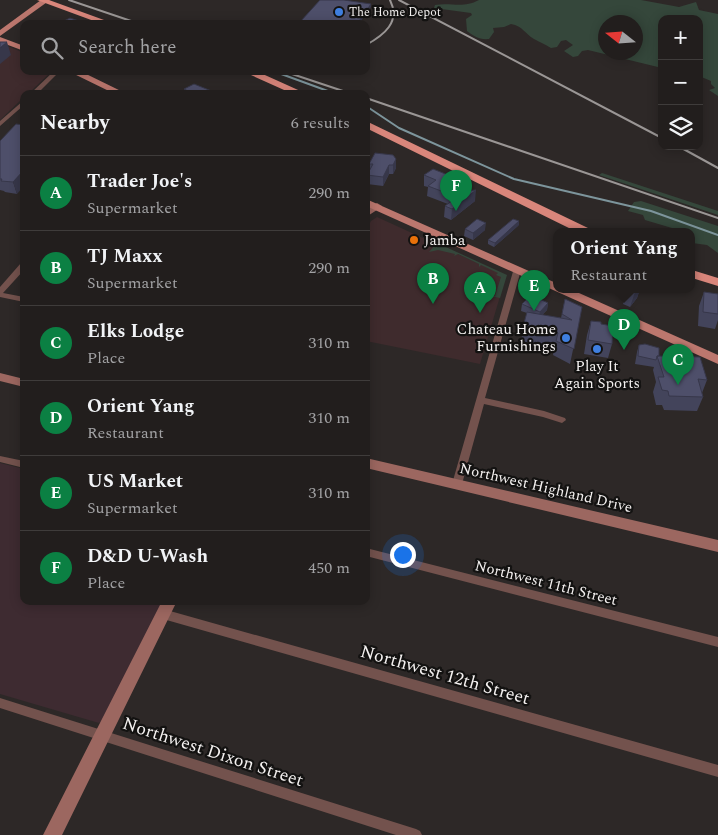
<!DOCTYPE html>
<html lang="en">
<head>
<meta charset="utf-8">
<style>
  body { margin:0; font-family:Spectral,serif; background:#2e2b2a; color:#f1f3f6 }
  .controls { position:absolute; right:15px; top:15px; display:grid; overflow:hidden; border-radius:10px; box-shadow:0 2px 12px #0003 }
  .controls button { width:45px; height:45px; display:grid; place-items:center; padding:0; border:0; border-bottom:1px solid #3f3c3b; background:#221e1d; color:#f1f3f6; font:25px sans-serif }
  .compass { position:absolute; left:598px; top:15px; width:45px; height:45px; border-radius:50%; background:#221e1d; box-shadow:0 2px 12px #0003; rotate:287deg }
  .you { position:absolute; left:402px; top:554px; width:18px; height:18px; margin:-12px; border:4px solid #fff; border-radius:50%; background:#1a73e8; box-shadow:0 0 0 8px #1a73e833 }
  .badge { display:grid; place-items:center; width:32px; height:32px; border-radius:50%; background:#0b8043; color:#fff; font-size:16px; font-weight:700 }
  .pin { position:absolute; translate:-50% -41px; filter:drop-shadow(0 1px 2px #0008) }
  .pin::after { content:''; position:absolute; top:26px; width:18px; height:15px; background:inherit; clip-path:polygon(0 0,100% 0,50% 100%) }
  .popup { position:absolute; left:553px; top:228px; width:142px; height:65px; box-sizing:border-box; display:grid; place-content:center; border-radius:10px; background:#221e1d; filter:drop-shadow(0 1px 4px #0005); font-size:16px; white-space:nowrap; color:#a2a2a4 }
  .popup b { font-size:19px; color:#f1f3f6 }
  .popup::after { content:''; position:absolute; left:50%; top:100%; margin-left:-10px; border:10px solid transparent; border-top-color:#221e1d }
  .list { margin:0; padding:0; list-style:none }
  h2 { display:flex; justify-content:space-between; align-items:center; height:65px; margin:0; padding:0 20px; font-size:21px }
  h2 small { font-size:16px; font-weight:400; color:#a2a2a4 }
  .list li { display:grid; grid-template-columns:32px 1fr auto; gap:15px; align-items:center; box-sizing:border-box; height:75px; padding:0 20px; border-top:1px solid #3f3c3b }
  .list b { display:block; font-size:19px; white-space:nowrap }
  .list p { margin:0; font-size:16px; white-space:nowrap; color:#a2a2a4 }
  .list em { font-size:16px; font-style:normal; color:#a2a2a4 }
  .icon { flex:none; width:28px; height:28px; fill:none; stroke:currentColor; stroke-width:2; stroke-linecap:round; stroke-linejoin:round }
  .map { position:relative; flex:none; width:718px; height:835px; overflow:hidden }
  .search { position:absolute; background:#221e1d; box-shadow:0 2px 12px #0003; left:20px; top:20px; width:350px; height:55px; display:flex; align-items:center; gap:12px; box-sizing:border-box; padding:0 18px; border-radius:10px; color:#a2a2a4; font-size:19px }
  .panel { position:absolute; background:#221e1d; box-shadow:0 2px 12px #0003; left:20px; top:90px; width:350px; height:515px; border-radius:10px }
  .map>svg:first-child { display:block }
  .commercial { fill:#3f2b2d }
  .education { fill:#3e2b31 }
  .green { fill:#35473b; fill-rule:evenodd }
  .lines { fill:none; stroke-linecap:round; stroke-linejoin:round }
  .stream { stroke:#7d959c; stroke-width:2 }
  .street { fill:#73524d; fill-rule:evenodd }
  .secondary { fill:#9c6760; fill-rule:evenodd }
  .primary { fill:#bc776e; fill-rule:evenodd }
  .highway { fill:#d9867b; fill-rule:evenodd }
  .rail { stroke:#9a9695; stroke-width:2 }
  .wall { fill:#43445b }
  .shaded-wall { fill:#37374a }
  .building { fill:#4e4f6a; stroke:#37374a }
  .shop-dot { fill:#3f7fe0; stroke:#131211; stroke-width:2 }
  .food-dot { fill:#e8710a; stroke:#131211; stroke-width:2 }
  .labels { text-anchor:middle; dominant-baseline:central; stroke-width:4.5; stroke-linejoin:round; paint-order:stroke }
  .far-poi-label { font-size:12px; fill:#f4f1f0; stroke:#131211; text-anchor:start }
  .poi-label { font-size:15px; fill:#f4f1f0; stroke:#131211; text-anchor:start }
  .street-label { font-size:15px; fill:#f4f1f0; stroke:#131211 }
  .near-street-label { font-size:18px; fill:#f4f1f0; stroke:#131211 }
</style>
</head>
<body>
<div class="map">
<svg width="718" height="835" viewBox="0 0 718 835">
  <rect width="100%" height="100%" fill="#2d2827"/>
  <path class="commercial" d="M0,46L10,47L24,53V71H52L28,94H24V97L0,120Z
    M377,217L506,276L480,364L366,341V230L371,221Z"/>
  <path class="education" d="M0,463L24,469V601H163L102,721L99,723L0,694Z"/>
  <path class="green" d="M479,0H641L679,7L696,2L699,10L718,14V96L709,90L715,88L711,84V81L699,76V19H662V68L588,50L582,51L578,56L573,57L564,51L573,45L566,40L561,41L557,47L551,48C545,44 541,43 534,39C525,34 523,26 511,24L504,27L493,28L494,32L489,39C479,40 474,36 467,31L466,19L472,15L471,13L434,8L435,5C452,2 462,9 479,0ZM606,22H636V52H606Z
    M602,173L718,211V215L599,175Z
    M641,201L718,226V253L707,245L692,243V231H682L645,220L643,215L628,211L634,202Z
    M437,243L507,275L500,298L491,296H495L501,277L496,275L498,273L481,265L479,267V264L458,254L454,256L455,254L438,250L429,252Z"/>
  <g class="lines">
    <path class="stream" d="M273,71L336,94
      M366,106L399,128L514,179L651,211L718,235"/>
    <path class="street" d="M54,71H60L37,94H30Z
      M24,100V105L0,126V121Z
      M21,263H24V270L3,293L24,297V302L0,297V287Z
      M514,268H520L521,270L485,398L544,411L565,418L566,420L562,423L543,417L484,404L462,484L460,487H454L452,484Z
      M0,456L24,461V468L0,462Z
      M366,548L718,637V647L366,556Z
      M163,609L718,765V777L163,619L159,617L158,614L159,611Z
      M0,698L416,829L420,831L422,835H396L0,708Z"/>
    <path class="secondary" d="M377,203L382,206L380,208L366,217V209Z
      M0,373L24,379V387L0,381Z
      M366,458L718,540V552L366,468Z
      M162,601H177L62,835H43Z"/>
    <path class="primary" d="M41,0H50L0,36V30Z
      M0,37L24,46V51L0,42Z
      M68,71H80L127,94H115Z
      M366,199L556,283V289H570L718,355V364L366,206Z"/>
    <path class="highway" d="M37,0H49L115,24H102Z
      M242,71H256L307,94H293Z
      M366,121L588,228L590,231H575L366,128Z
      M692,270L718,278V286L692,278Z"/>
    <path class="rail" d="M69,0L140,24
      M399,0L662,138
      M366,45C384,35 401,22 390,0
      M283,71L352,94
      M366,98L718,218
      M678,146L718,168"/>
  </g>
  <path class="wall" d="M184,89L219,94H184Z
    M0,141L17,194L5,192L4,191L0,190Z
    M393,155L396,168L393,174H389L383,186L367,184V175L369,172V164Z
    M424,175L458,179L457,188L475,201L451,220L444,217L445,206L448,204L427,196L428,187L424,186Z
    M519,225L494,247L488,244V240Z
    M465,229L485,230L473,240L464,236Z
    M612,289H640L637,298L630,307L623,304L627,291L624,295L612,291Z
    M704,292L718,294V320L715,329L698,326L699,306Z
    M545,295L541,300L548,303L547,310L542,315L561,318L565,299L582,307L570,364L553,355L554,348L521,341L527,313L521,311L522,304L527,299V296Z
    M591,321L601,324L612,344L608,358L584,354L587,335Z
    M639,345L659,356L707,380L702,393L703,397L697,411L664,410L662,405H656L653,392L656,382L653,370L654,367L635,364L637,352Z"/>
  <path class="shaded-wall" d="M371,4V7L359,24H357Z
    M7,42L11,55L0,64V48Z
    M396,159V168L393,174V165Z
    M389,165V174L383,186V177Z
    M24,170V186L17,194L13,182Z
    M458,179L457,189L450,185Z
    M476,190L475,201L451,220L452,209Z
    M519,221V225L494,247L495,243Z
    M486,223L485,230L473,240V233Z
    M637,289H640L637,298L630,307L635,292Z
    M546,292L545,295L536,304L537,301Z
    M548,303L547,310L538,319L540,312Z"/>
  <path class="building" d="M320,0H344L371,4L357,24H290L292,21L300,22Z
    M70,18L88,24H58Z
    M0,42H7L0,48Z
    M194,84L219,94H194L184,89Z
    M16,124L24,125V170L13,182L1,181L2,179H0V141Z
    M375,153L393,155L396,159L393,165H389L383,177L367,175L373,164H369Z
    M433,169L458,179L450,185L465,191L476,190L452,209L445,206L457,197L428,186L436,180L424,175Z
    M477,219L486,223L473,233L465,229Z
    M513,219L519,221L495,243L488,240Z
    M536,287L546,292L539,299L531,295L529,297L527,296Z
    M627,289H637L635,292Z
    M704,292L718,294V314L703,312Z
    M531,295L548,303L540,312L522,304Z
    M565,299L582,307L574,349L556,341L558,333L523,327L527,312L572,320L562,314Z
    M591,321L601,322V324L613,326L612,344L588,340Z
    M645,344L659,348V356H657L656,360L638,356L639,345Z
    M657,356L700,357L707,380L698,379L703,397L669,396L668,391L662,390L658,377H664Z"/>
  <g class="shop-dot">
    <circle cx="339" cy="12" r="5"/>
    <circle cx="566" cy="338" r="5"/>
    <circle cx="597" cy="349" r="5"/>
  </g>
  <circle class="food-dot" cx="414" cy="240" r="5"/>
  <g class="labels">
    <g class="far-poi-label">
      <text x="349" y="12">The Home Depot</text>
    </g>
    <g class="poi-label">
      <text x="424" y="240">Jamba</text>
      <text x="556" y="329" text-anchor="end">Chateau Home<tspan x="556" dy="17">Furnishings</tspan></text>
      <text x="597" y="366" text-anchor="middle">Play It<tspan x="597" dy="17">Again Sports</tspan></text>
    </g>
    <g class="street-label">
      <text transform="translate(546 488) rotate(13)">Northwest Highland Drive</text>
      <text transform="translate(546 583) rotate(14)">Northwest 11th Street</text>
    </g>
    <g class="near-street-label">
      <text transform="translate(445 675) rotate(16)">Northwest 12th Street</text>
      <text transform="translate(213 752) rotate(18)">Northwest Dixon Street</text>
    </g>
  </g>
</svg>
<div class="controls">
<button>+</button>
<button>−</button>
<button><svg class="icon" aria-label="layers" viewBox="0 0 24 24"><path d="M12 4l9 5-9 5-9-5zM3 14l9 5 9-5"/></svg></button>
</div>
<svg class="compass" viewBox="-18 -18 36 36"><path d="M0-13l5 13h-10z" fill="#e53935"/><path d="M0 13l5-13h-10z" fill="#a2a2a4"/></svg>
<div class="you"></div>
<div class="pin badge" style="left:480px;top:313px">A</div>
<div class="pin badge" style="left:433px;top:304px">B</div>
<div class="pin badge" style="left:678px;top:385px">C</div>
<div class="pin badge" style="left:624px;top:350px">D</div>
<div class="popup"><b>Orient Yang</b>Restaurant</div>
<div class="pin badge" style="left:534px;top:311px">E</div>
<div class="pin badge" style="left:456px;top:211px">F</div>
<div class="search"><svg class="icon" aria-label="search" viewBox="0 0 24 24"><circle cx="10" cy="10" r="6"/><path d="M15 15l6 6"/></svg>Search here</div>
<section class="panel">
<h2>Nearby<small>6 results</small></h2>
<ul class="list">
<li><span class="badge">A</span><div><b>Trader Joe's</b><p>Supermarket</p></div><em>290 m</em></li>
<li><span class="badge">B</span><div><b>TJ Maxx</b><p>Supermarket</p></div><em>290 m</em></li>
<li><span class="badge">C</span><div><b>Elks Lodge</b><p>Place</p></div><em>310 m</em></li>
<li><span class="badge">D</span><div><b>Orient Yang</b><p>Restaurant</p></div><em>310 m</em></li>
<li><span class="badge">E</span><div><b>US Market</b><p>Supermarket</p></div><em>310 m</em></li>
<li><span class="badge">F</span><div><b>D&amp;D U-Wash</b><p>Place</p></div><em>450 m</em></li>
</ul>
</section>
</div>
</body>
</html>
